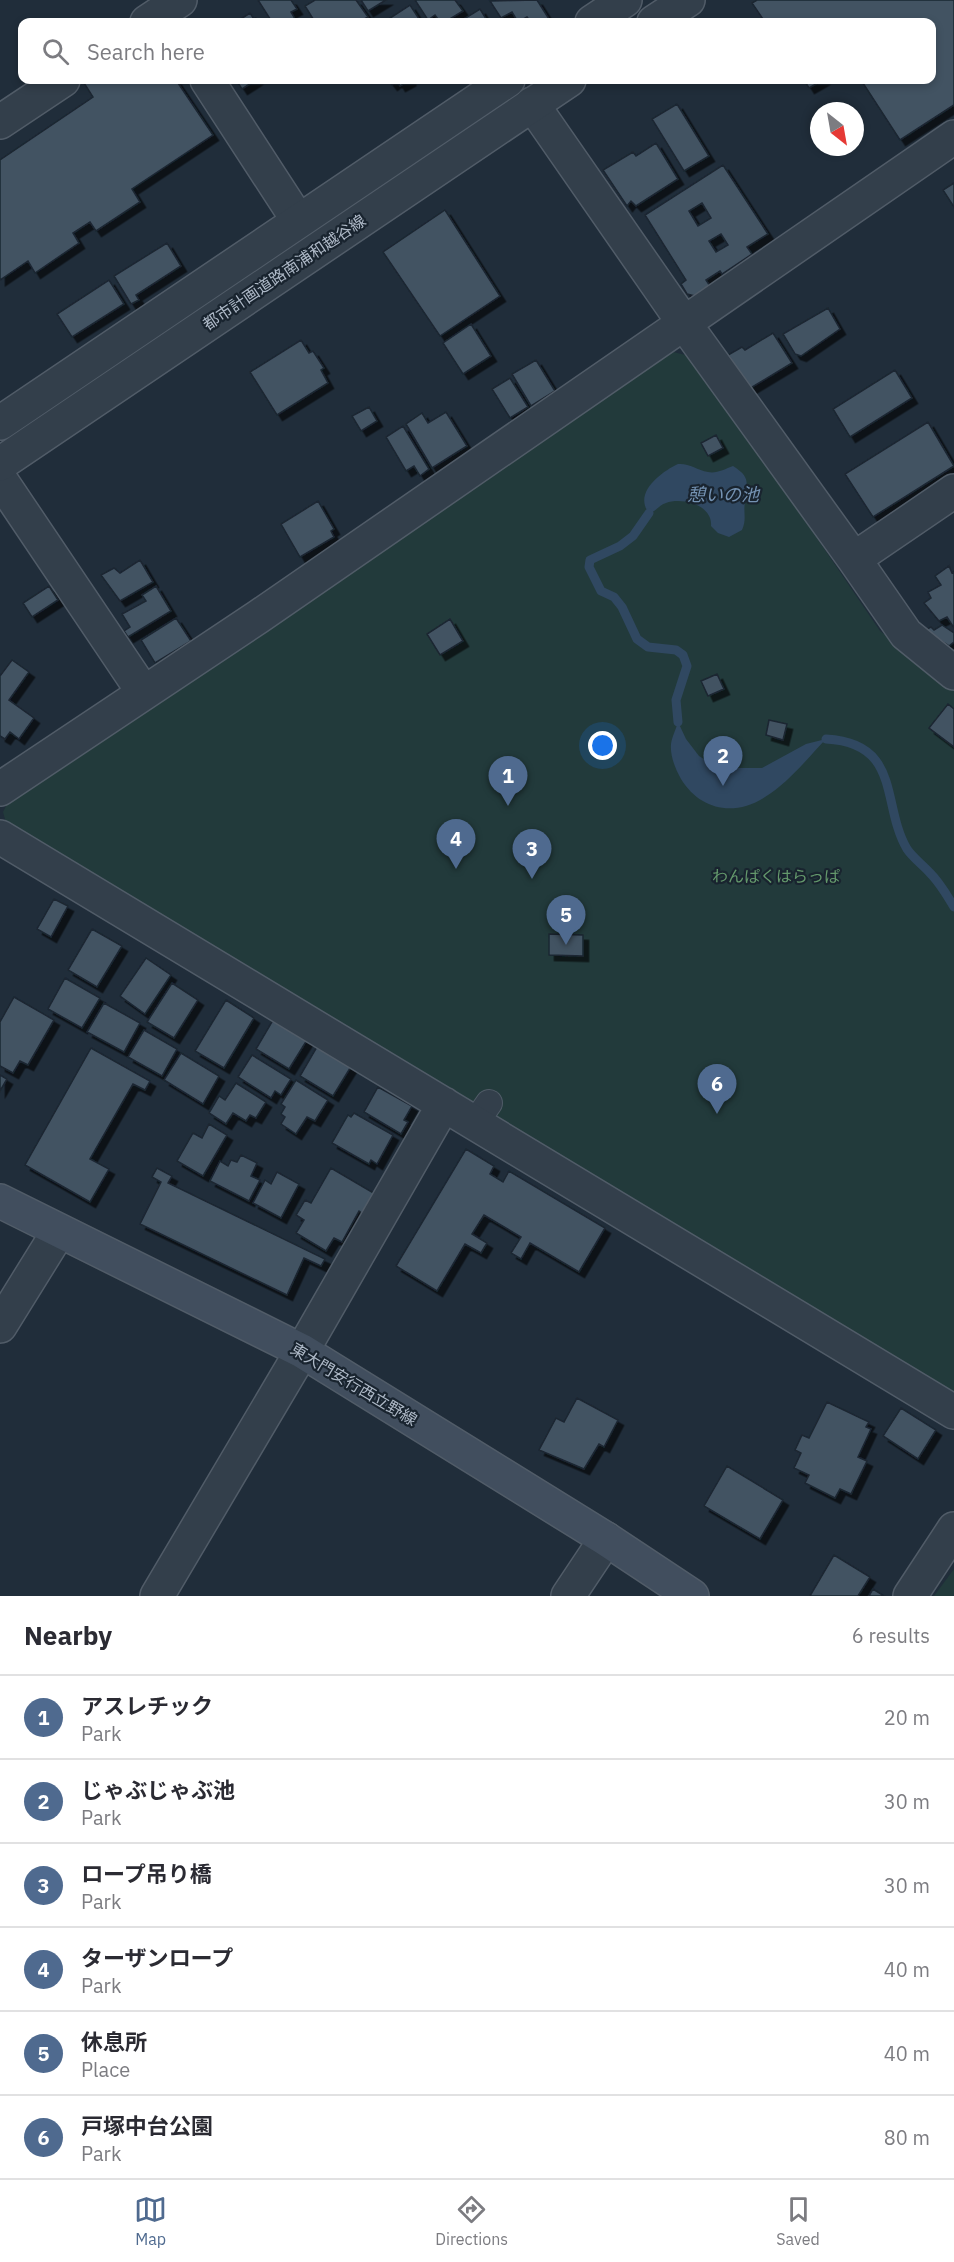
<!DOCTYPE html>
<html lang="en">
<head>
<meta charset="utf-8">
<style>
  body { margin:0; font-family:"IBM Plex Sans","Noto Sans JP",sans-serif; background:#f7f7f7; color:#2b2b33 }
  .compass { position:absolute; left:810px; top:102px; width:54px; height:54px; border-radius:50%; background:#fff; box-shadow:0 3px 9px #0003; rotate:149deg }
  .you { position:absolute; left:603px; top:746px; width:21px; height:21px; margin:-15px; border:4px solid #fff; border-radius:50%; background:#1a73e8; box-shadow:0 0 0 9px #1a73e833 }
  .badge { display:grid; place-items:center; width:39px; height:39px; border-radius:50%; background:#4f6a8f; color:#fff; font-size:20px; font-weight:700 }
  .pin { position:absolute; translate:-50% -50px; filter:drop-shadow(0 2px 3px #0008) }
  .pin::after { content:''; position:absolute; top:32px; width:21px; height:18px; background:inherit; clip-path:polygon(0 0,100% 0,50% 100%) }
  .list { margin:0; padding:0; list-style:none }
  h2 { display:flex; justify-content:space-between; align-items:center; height:78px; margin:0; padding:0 24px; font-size:26px }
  h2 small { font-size:20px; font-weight:400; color:#7c7c81 }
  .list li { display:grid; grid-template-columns:39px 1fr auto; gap:18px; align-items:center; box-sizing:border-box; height:84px; padding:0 24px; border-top:2px solid #e1e1e2 }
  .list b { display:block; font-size:22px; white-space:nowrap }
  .list p { margin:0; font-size:20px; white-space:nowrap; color:#7c7c81 }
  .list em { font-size:20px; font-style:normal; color:#7c7c81 }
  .icon { flex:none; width:33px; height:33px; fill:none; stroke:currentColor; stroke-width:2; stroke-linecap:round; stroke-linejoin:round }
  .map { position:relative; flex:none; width:954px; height:1596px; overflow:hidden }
  .search { position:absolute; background:#fff; box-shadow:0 3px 9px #0003; left:18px; right:18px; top:18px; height:66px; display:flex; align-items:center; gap:15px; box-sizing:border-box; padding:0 21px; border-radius:12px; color:#7c7c81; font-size:22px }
  .sheet { height:582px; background:#fff }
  nav { display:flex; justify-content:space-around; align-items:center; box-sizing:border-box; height:84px; border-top:2px solid #e1e1e2; background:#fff; font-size:16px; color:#7c7c81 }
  nav a { display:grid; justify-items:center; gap:3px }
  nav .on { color:#4f6a8f }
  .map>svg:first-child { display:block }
  .green { fill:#223a3b }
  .water { fill:#304861 }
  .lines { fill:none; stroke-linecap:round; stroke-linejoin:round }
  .stream { stroke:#304861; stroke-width:9 }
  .building { fill:#425262; stroke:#1b2631; stroke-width:1.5; fill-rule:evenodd; filter:url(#shadow) }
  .pedestrian-casing { stroke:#515c68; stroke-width:28 }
  .minor-casing { stroke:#515c68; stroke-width:36 }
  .tertiary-casing { stroke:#515c68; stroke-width:36 }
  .secondary-casing { stroke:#515c68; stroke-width:36 }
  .pedestrian { stroke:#333f4b; stroke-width:26 }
  .minor { stroke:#333f4b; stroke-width:33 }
  .tertiary { stroke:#333f4b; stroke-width:33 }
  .secondary { stroke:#414e5e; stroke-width:33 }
  .labels { text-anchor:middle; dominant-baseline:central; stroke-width:4.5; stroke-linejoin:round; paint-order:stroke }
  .street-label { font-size:16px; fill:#aeb9c7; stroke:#19242f }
  .park-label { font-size:16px; fill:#64996c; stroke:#19242f }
  .water-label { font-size:18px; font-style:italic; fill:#7492b2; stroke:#19242f }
</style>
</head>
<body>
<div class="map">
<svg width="954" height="1596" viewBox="0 0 954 1596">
  <defs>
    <filter id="shadow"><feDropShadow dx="5.5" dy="5.5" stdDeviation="0" flood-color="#0009"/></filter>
  </defs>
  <rect width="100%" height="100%" fill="#202d3a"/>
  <path class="green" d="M669,351L694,357L880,631L954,687V1401L7,826L3,812L10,798Z
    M954,1569V1596H934Z"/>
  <path class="water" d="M678,464C689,463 697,470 708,472C716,474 725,469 733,466C752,478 746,483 745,502C743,513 747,519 742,530L729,537L718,533L711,526C713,505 682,497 666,503C659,505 657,511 649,513C633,493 661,472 678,464Z
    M678,722L686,739L699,756L707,761L728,768H762L806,744L826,739C807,759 788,783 765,797C734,817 700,810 681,779C675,768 670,756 671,744C672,737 676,729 678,722Z"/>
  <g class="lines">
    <path class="stream" d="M649,513L633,536L620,546L590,560L589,567L601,591L614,597L622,607L637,639L648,647L676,650L683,655L687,666L676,700L678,722
      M826,739C902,743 881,805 907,849C913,858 923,865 930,873C940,883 947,895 954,907"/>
  </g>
  <path class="building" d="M258,0H291L297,9L291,12L295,19L290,22H272Z
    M315,0H356L368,17L359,22H315L305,6Z
    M361,0H386L368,11Z
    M415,0H455L463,11L445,22H440L435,15L428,20Z
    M537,0L549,19L544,22H531L527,17L518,22L512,12L501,18L490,1Z
    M757,0H954V105L900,140L861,80H932V22H765L752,3Z
    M410,5L421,22H384Z
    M480,9L488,22H459Z
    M250,13L256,22H236Z
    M89,80H176L213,135L132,189L140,202L96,231L90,222L73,233L79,243L35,273L28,261L0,280V160L93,97L84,83Z
    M236,80H256L242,89Z
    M388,80H411L400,86L397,81L392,85Z
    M804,80H823L809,88Z
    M677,104L709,156L684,171L652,119Z
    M656,143L678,179L636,206L631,201L627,206L603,170L633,152L636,156Z
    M723,165L768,234L747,247L752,254L722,274L720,271L706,280L712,289L699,297L687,294L681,284L686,280L645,215ZM702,203L711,218L698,226L689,211ZM721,234L728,245L716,252L709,241Z
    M954,183V207L943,190Z
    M445,210L500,296L440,336L383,252Z
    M167,243L181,266L136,295L139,300L131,304L114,276Z
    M109,280L124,304L72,337L57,314Z
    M828,308L840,329L801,356L795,354L783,334Z
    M471,324L491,356L463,374L443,343Z
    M773,333L792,363L749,389L728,355L742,347L745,350Z
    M301,340L309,353L313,351L324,368L321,370L328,383L277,415L250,372Z
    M536,360L555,391L531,406L512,374Z
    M895,370L912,398L850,437L833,409Z
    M510,378L528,407L510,418L492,389Z
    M369,407L377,421L361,431L352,416Z
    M446,412L467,446L432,468L406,424L422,413L428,423Z
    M928,422L954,466L873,517L845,474Z
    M403,426L429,469L420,476L414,466L406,471L386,437Z
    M716,435L723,448L708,456L701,443Z
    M318,501L334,529L331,531L334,537L300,557L281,524Z
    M140,560L153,582L120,601L101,575L114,568L120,573Z
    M949,566L952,573L954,572V628L947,617L939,621L924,603L931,598L928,592L941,585L935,576Z
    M49,586L58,600L32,617L23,603Z
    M156,586L171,611L128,637L124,631L130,627L122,614L146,601L142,595Z
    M176,618L191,641L155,663L141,640Z
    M450,619L463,641L440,655L427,634Z
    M942,625L954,633V642L949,646L930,634L927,629L931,627L934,630Z
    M12,660L29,672L9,700L34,718L19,739L10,732L5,739L0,736V676Z
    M717,674L724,689L708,696L701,681Z
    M948,704L954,709V747L929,728Z
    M769,720L787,724L783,740L766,735Z
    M54,899L68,906L51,937L37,929Z
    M92,929L122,946L97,987L68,970Z
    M549,934L583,935V956L549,955Z
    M146,958L171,975L145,1014L120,996Z
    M65,978L100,998L82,1028L48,1009Z
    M172,983L198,1000L174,1038L147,1022Z
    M14,997L54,1020L28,1065L20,1061L13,1073L0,1066V1022Z
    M226,1000L254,1018L224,1068L195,1051Z
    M104,1003L140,1023L124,1052L87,1032Z
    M273,1020L307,1040L289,1069L256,1049Z
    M144,1030L177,1049L162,1076L128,1057Z
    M318,1045L352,1065L333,1096L300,1076Z
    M91,1048L150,1081L145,1090L133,1084L90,1159L109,1169L90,1202L25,1165Z
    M181,1053L219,1076L203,1104L164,1080Z
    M252,1055L291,1079L281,1095L275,1091L271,1098L238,1077Z
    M0,1075L7,1079L0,1091Z
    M296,1080L328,1100L315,1121L307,1117L296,1134L281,1124L285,1117L281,1114L285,1107L281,1104Z
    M236,1083L266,1102L256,1118L250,1115L246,1121L233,1113L226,1124L209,1113L219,1096L225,1100Z
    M378,1087L412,1106L404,1120L408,1122L401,1134L364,1112Z
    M354,1113L393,1135L377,1164L371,1160L369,1164L332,1143L348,1115L351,1117Z
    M209,1124L227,1135L203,1176L177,1161L193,1133L202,1138Z
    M466,1149L494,1166L490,1174L503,1182L509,1171L605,1228L579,1272L530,1243L521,1259L511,1253L521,1237L484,1215L472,1234L487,1243L481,1253L465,1244L437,1291L396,1266Z
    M241,1155L257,1163L251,1176L260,1180L249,1201L210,1181L220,1161L228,1166L231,1160L237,1162Z
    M157,1168L172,1176L168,1183L325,1259L321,1266L304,1258L287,1295L140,1224L161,1182L152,1177Z
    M331,1168L377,1195L365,1215L359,1211L342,1242L334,1238L326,1251L296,1233L304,1220L296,1215L305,1200L311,1203Z
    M277,1172L299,1184L281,1218L253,1203L265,1180L271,1184Z
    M577,1398L618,1420L604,1447L599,1444L584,1469L539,1450L556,1418L564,1422Z
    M827,1402L869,1422L866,1427L871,1429L858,1457L867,1461L851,1494L840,1489L835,1498L805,1483L809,1475L794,1468L801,1453L795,1450L802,1435L809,1438Z
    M901,1408L936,1430L918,1459L883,1436Z
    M727,1466L783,1500L760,1539L704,1506Z
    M834,1555L870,1577L858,1596H810Z
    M873,1589L884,1596H869Z"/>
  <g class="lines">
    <g class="pedestrian-casing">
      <path id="pedestrian" d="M475,1123L489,1103"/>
    </g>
    <g class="minor-casing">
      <path id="minor" d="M147,22L180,0
        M207,80L298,220
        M532,104L684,323L854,559L906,634L954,673
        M0,122L63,80
        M0,479L144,693
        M854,559L954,491
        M0,789L258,617L954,137
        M0,837L954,1412
        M0,1326L59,1231
        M302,1351L444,1104
        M568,1596L606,1539
        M910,1596L954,1529"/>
    </g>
    <g class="tertiary-casing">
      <path id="tertiary" d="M592,22L625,0
        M654,22L688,0
        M0,423L508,80
        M0,464L569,80
        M157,1596L302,1351"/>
    </g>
    <g class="secondary-casing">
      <path id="secondary" d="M0,1201L302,1351L606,1539L692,1596"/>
    </g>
    <use href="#pedestrian" class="pedestrian"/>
    <use href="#minor" class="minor"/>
    <use href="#tertiary" class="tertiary"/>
    <use href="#secondary" class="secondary"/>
  </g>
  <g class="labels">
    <g class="street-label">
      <text transform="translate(284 272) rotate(-34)">都市計画道路南浦和越谷線</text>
      <text transform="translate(354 1384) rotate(31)">東大門安行西立野線</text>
    </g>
    <g class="park-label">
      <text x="776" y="876">わんぱくはらっぱ</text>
    </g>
    <g class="water-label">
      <text x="723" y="494">憩いの池</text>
    </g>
  </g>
</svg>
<svg class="compass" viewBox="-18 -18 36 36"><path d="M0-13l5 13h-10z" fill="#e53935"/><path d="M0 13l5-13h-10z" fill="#7c7c81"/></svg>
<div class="you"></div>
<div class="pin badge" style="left:508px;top:806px">1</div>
<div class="pin badge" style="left:723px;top:786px">2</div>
<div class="pin badge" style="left:532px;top:879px">3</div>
<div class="pin badge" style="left:456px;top:869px">4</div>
<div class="pin badge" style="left:566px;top:945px">5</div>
<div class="pin badge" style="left:717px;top:1114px">6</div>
<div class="search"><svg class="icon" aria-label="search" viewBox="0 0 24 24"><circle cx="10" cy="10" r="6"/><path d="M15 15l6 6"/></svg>Search here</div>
</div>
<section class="sheet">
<h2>Nearby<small>6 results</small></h2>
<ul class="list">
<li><span class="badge">1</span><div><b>アスレチック</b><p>Park</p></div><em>20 m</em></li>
<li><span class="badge">2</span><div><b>じゃぶじゃぶ池</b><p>Park</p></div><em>30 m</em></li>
<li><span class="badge">3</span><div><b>ロープ吊り橋</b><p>Park</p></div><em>30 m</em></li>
<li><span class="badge">4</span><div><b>ターザンロープ</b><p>Park</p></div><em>40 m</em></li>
<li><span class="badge">5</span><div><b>休息所</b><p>Place</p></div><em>40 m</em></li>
<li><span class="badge">6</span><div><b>戸塚中台公園</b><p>Park</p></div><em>80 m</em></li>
</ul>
</section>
<nav>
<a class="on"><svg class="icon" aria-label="map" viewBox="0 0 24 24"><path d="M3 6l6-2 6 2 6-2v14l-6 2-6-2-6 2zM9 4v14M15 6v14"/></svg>Map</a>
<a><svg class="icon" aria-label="directions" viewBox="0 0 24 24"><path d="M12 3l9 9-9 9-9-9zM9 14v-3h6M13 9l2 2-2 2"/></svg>Directions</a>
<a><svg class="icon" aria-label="saved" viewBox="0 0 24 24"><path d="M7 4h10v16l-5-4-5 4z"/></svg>Saved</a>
</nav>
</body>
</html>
